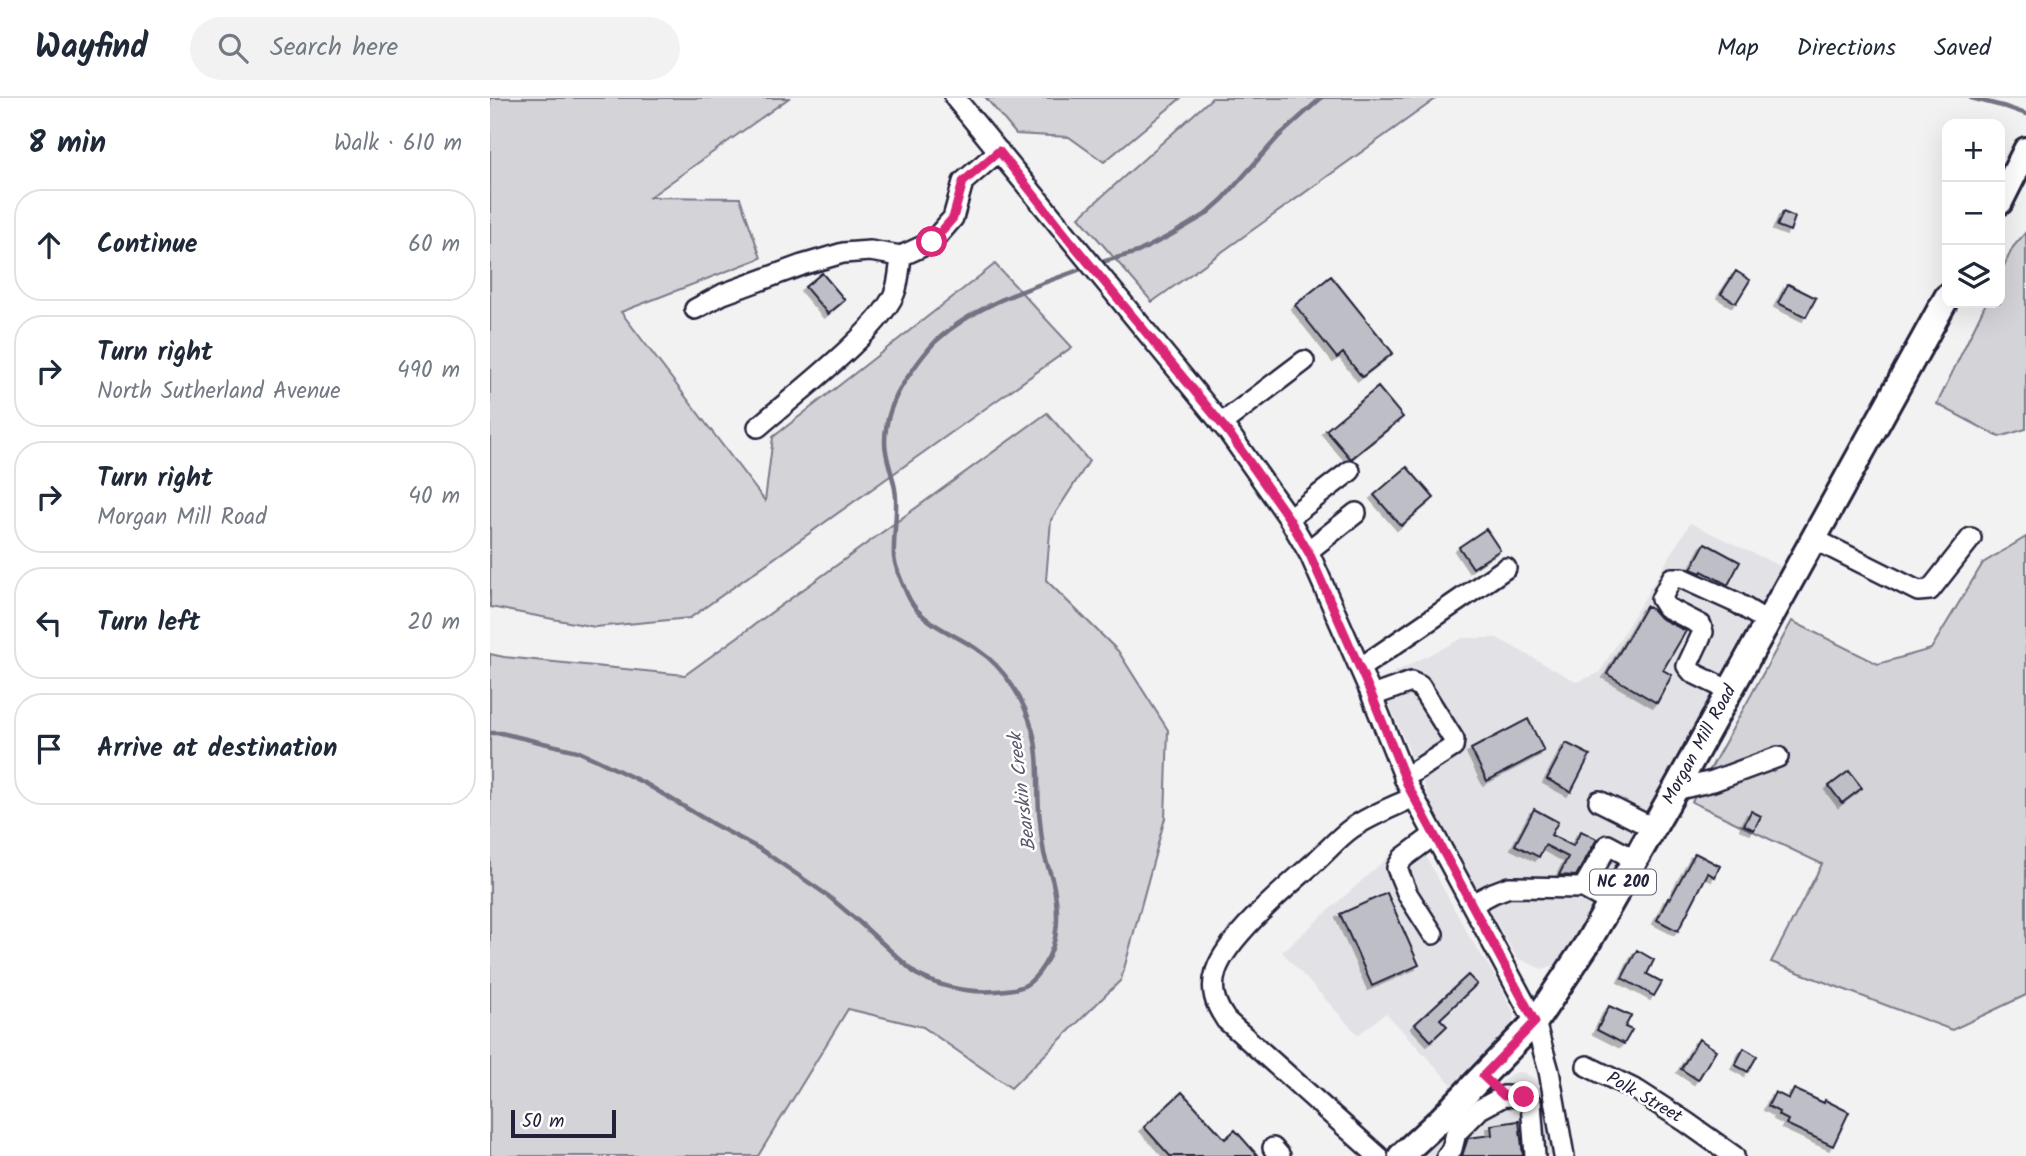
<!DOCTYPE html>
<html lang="en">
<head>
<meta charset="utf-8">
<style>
  body { margin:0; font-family:Kalam,sans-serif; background:#f2f2f3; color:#1f2937 }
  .controls { position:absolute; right:21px; top:21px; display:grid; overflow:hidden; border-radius:14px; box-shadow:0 7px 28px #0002 }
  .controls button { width:63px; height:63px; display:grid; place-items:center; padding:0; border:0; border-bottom:2px solid #e0e1e3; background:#fff; color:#1f2937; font:35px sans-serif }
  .scale { position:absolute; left:21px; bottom:18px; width:105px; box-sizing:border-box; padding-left:7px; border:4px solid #22223b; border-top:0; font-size:19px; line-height:24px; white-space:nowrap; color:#22223b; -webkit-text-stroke:5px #fff; paint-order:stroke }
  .stop { position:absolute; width:21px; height:21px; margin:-16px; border:5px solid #db2777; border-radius:50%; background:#fff }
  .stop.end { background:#db2777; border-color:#fff; box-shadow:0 2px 7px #0008 }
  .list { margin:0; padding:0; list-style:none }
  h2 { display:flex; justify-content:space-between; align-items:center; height:91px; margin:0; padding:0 28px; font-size:30px }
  h2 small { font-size:23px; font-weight:400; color:#747a83 }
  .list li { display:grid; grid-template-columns:46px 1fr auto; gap:21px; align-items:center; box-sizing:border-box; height:112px; margin:0 14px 14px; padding:0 14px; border:2px solid #e0e1e3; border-radius:28px }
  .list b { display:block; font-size:26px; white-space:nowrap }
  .list p { margin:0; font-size:23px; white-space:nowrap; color:#747a83 }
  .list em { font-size:23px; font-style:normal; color:#747a83 }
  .icon { flex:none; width:38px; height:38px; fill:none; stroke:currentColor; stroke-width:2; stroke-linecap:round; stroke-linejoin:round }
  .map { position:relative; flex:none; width:1536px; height:1058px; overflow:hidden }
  header { display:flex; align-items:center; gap:42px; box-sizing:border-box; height:98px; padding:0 35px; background:#fff; border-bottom:2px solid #e0e1e3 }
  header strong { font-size:33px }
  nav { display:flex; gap:38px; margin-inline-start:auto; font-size:24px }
  .search { width:490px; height:63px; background:#f2f2f3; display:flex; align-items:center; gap:18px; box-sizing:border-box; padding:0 24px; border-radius:38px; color:#747a83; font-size:26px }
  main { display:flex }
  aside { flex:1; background:#fff }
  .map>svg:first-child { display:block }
  .built { fill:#e2e2e6 }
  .green { fill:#d3d3d8; stroke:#7a7a8a; stroke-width:2 }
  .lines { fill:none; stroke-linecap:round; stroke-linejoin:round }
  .stream { stroke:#727282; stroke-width:4.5 }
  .building { fill:#bebec6; stroke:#22223b; stroke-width:2; filter:url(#shadow) }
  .minor-casing { stroke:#22223b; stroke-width:24 }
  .major-casing { stroke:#22223b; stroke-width:30 }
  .minor { stroke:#fff; stroke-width:19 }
  .major { stroke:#fff; stroke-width:24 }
  .route { stroke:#db2777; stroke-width:9 }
  .labels { text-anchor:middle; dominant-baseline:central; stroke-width:5; stroke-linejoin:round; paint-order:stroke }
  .shield { fill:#fff; stroke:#646476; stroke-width:2 }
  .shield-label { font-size:16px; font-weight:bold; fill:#22223b }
  .street-label { font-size:18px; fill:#22223b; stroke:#fff }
  .water-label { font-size:19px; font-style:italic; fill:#58586b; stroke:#fff }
</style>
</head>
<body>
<header>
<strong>Wayfind</strong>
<div class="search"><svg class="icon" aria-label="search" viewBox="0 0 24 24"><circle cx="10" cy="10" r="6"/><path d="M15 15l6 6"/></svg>Search here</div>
<nav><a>Map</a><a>Directions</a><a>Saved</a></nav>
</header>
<main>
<aside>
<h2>8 min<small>Walk · 610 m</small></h2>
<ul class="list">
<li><svg class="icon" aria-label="ahead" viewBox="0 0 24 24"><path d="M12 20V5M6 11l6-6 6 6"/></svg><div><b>Continue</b></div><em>60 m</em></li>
<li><svg class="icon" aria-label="right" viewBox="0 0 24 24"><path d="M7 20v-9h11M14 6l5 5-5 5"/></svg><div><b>Turn right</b><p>North Sutherland Avenue</p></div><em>490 m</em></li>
<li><svg class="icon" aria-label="right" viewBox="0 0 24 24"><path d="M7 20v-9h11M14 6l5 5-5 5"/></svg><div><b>Turn right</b><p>Morgan Mill Road</p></div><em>40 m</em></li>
<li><svg class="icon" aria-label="left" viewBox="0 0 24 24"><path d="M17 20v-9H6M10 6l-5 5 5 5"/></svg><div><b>Turn left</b></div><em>20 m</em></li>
<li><svg class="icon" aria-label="arrive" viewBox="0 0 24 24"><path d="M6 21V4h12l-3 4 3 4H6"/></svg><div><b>Arrive at destination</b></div></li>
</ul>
</aside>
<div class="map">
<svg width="1536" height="1058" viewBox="0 0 1536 1058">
  <defs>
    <filter id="shadow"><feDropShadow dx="-4" dy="4" stdDeviation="0" flood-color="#0004"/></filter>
  </defs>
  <rect width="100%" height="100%" fill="#f2f2f3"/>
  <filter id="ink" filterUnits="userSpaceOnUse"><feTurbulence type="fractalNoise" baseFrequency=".0143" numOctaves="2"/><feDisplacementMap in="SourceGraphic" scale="14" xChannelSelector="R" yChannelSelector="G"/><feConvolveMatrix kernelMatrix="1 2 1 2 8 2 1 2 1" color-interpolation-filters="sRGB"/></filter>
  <g filter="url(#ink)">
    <path class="built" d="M1200,425L1296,471L1076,863L1052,871L1027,860L985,787L950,725L889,582L973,540H1007L1087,584L1109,575Z
      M924,736L979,838L1007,881L1024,916L1021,932L965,990L896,915L868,937L792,854Z
      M1028,974L1034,975L1045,981L1053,989L1063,1058H926L959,1028L1020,977Z"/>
    <path class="green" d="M0,0H299L160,99L250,100L271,160L131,214L275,403L283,339L505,166L582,249L200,520L105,529L0,509Z
      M496,0H691L614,64L579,39L526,36Z
      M722,0H947L662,204L589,119Z
      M1536,134V331L1509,339L1447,306L1496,205H1510V176L1523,149Z
      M557,315L599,363L561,422L556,482L628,553L678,632L675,720L631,882L521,990L433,929L358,911L268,1058H0V556L14,559L195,577Z
      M1536,439V897L1462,932L1281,864L1332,766L1202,704L1302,523L1388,566L1441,551L1493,465Z"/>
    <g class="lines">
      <path class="stream" d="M1481,0L1516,9L1536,16
        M608,165L648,154L679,138L715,117L733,101L789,38L831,0
        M0,635H11L87,653L107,662L156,686L223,726L270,751L337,797L369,824L426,876C452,890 478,895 507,893C533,891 540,889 554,867C570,843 569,811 563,785C561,775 556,765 554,755C552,744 551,734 550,723C546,693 551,664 543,634C535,603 515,570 488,552C468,538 444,530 427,512C421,505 417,497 414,489C410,479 405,469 404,459C403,440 407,420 406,401C406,382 395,363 395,344C395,321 404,299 417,280C426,267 435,254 446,243C487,205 546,188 597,169"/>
    </g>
    <path class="building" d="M1293,114L1305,119L1300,133L1287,128Z
      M1246,173L1260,182L1246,205L1231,196Z
      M332,175L355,202L338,216L315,189Z
      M841,178L903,255L872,279L853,255L847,260L805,207Z
      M1298,186L1326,200L1316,219L1288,205Z
      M888,289L913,319L861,361L836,332Z
      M917,369L944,400L911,428L884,397Z
      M996,431L1010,452L983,470L969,449Z
      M1215,445L1250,464L1238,487L1212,473L1211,475L1201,471Z
      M1156,508L1163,512L1170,520L1196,533L1173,572L1182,577L1167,605L1117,576Z
      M1038,621L1054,653L997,683L981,651Z
      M1076,645L1100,657L1081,694L1057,681Z
      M1359,673L1372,690L1352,705L1339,688Z
      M1044,711L1068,724L1061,737L1083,748L1091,733L1107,741L1086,778L1069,777L1078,759L1055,747L1049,759L1025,747Z
      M1261,713L1271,718L1264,732L1254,727Z
      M1205,755L1230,768L1225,779L1218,775L1188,833L1167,822L1178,800L1180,801Z
      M897,795L929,867L882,888L850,816Z
      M1147,852L1164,862L1157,876L1172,884L1164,898L1132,880Z
      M978,877L987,886L950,921L957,928L941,943L925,926Z
      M1119,908L1141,918L1135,929L1142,932L1134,946L1107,932Z
      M1209,941L1226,952L1208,982L1191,971Z
      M1254,950L1267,958L1258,974L1245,967Z
      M1304,991L1334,1005L1335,1002L1359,1014L1343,1048L1296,1026L1298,1022L1288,1017L1289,1014L1278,1008L1285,994L1299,1001Z
      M692,994L735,1041L745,1032L768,1058H680L654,1029Z
      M1029,1023L1033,1058H972L978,1040L1002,1037L1001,1027Z"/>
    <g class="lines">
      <g class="minor-casing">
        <path id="minor" d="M465,0L739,335L798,419L820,457L882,598L918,688L1045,924L1059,973L1074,1058
          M205,211L233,196L312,167L353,155L380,153L411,158L442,144L463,120L473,84L509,53
          M731,326L814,263
          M268,329C301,300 395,229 406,191C409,180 410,169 411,158
          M799,420L860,373
          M1324,441L1428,493L1440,492L1481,440
          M818,453L866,415
          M870,570L1016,470
          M1240,593L1203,575L1197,568L1213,534L1211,527L1176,509L1171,501L1182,480H1192L1247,505L1278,524
          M882,598L921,584L930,588L964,642L963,649L914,680
          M1185,692L1223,683L1288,659
          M1109,703L1163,730
          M1093,790L1118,747L1146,762
          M982,806L1003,795L1019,789L1093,790L1121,805
          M943,836L918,797L907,770L913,760L944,737
          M1097,968L1148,993L1196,1024L1244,1058
          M783,1050L790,1058
          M888,1058L736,922C725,906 720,892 726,873C737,839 799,787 826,763C838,752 849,739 862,730C881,717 903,709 924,699
          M957,1058L962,1051L966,1035L990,1011L1014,998L1034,999L1041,1005L1045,1058"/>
      </g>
      <g class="major-casing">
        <path id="major" d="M1510,104L1536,52
          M911,1058L951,1021L1045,924L1097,846L1185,692L1457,199"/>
      </g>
      <use href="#minor" class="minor"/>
      <use href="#major" class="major"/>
    </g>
  </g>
  <g class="lines" filter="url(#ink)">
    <path class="route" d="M442,144L463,120L473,84L509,53L578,140L739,335L798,419L820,457L882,598L918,688L1045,924L993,978L1014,998L1034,999"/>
  </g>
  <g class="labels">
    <rect class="shield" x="1100" y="771.5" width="66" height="25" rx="5"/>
    <g class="shield-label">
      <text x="1133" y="784">NC 200</text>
    </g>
    <g class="street-label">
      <text transform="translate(1210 647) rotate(-61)">Morgan Mill Road</text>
      <text transform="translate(1154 1000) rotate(30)">Polk Street</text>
    </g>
    <g class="water-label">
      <text transform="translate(533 694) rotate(-97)">Bearskin Creek</text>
    </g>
  </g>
</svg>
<div class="controls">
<button>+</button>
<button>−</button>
<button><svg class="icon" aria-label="layers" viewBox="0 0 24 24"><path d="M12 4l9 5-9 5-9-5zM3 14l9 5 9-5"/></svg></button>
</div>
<div class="scale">50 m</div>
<div class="stop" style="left:442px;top:144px"></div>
<div class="stop end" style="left:1034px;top:999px"></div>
</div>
</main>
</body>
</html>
